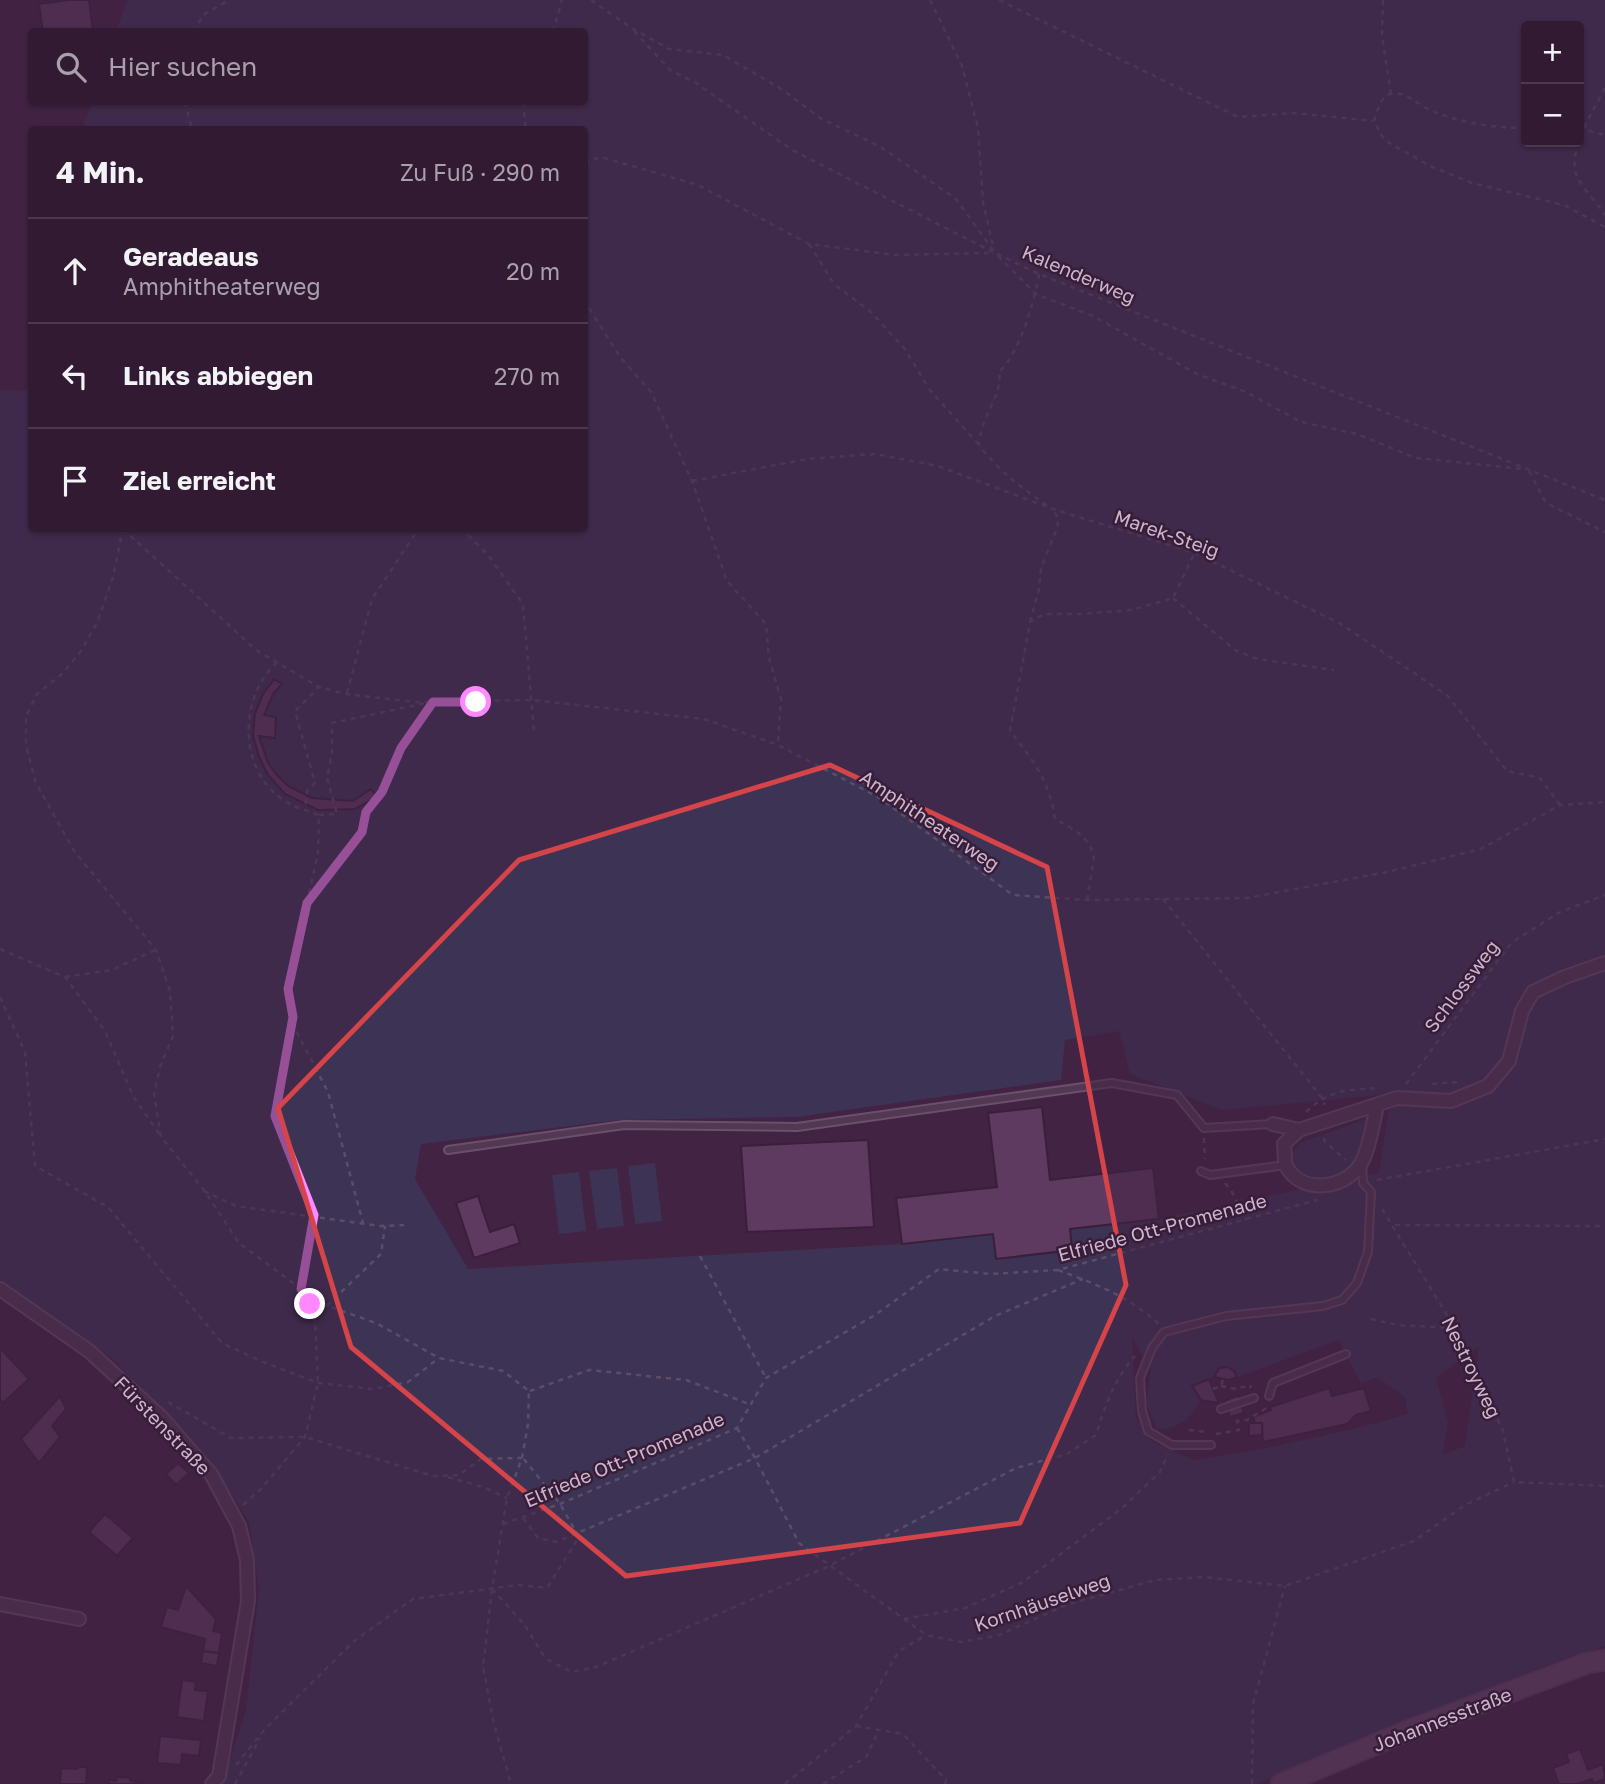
<!DOCTYPE html>
<html lang="de">
<head>
<meta charset="utf-8">
<style>
  body { margin:0; font-family:"Golos Text",sans-serif; background:#3a233b; color:#f1f3f6 }
  .controls { position:absolute; right:21px; top:21px; display:grid; overflow:hidden; border-radius:7px; box-shadow:0 2px 5px #0004 }
  .controls button { width:63px; height:63px; display:grid; place-items:center; padding:0; border:0; border-bottom:2px solid #4d384e; background:#321a33; color:#f1f3f6; font:35px sans-serif }
  .stop { position:absolute; width:21px; height:21px; margin:-16px; border:5px solid #fe88ff; border-radius:50%; background:#fff }
  .stop.end { background:#fe88ff; border-color:#fff; box-shadow:0 2px 7px #0008 }
  .list { margin:0; padding:0; list-style:none }
  h2 { display:flex; justify-content:space-between; align-items:center; height:91px; margin:0; padding:0 28px; font-size:30px }
  h2 small { font-size:23px; font-weight:400; color:#a8a1ac }
  .list li { display:grid; grid-template-columns:46px 1fr auto; gap:21px; align-items:center; box-sizing:border-box; height:105px; padding:0 28px; border-top:2px solid #4d384e }
  .list b { display:block; font-size:26px; white-space:nowrap }
  .list p { margin:0; font-size:23px; white-space:nowrap; color:#a8a1ac }
  .list em { font-size:23px; font-style:normal; color:#a8a1ac }
  .icon { flex:none; width:38px; height:38px; fill:none; stroke:currentColor; stroke-width:2; stroke-linecap:round; stroke-linejoin:round }
  .map { position:relative; flex:none; width:1605px; height:1784px; overflow:hidden }
  .search { position:absolute; background:#321a33; box-shadow:0 2px 5px #0004; left:28px; top:28px; width:560px; height:77px; display:flex; align-items:center; gap:18px; box-sizing:border-box; padding:0 24px; border-radius:7px; color:#a8a1ac; font-size:26px }
  .panel { position:absolute; background:#321a33; box-shadow:0 2px 5px #0004; left:28px; top:126px; width:560px; height:406px; border-radius:7px }
  .map>svg:first-child { display:block }
  .green { fill:#3d3354; fill-rule:evenodd }
  .building { fill:#5e3a60; stroke:#3a1f3b; stroke-width:2 }
  .lines { fill:none; stroke-linecap:round; stroke-linejoin:round }
  .lane-casing { stroke:#6a506b; stroke-width:10 }
  .street-casing { stroke:#6a506b; stroke-width:16 }
  .secondary-casing { stroke:#593f5a; stroke-width:23 }
  .path { stroke:#5b4d6a; stroke-width:2.5; stroke-dasharray:5 5; stroke-linecap:butt }
  .lane { stroke:#523853; stroke-width:6 }
  .street { stroke:#523853; stroke-width:12 }
  .secondary { stroke:#674667; stroke-width:19 }
  .route { stroke:#fe88ff; stroke-width:9 }
  .marked { fill:none; stroke:#d44449; stroke-width:5; stroke-linejoin:round }
  .labels { text-anchor:middle; dominant-baseline:central; stroke-width:5; stroke-linejoin:round; paint-order:stroke }
  .street-label { font-size:19px; fill:#cdb5cd; stroke:#381d39 }
</style>
</head>
<body>
<div class="map">
<svg width="1605" height="1784" viewBox="0 0 1605 1784">
  <rect width="100%" height="100%" fill="#422344"/>
  <path class="green" d="M128,0H1605V1646L1554,1662L1257,1784H222L246,1710L259,1589L249,1522L211,1462L113,1359L0,1280V390L31,391L32,528H584V130L82,129L92,102H584V32L116,31ZM1526,26H1579V142H1526ZM1119,1031L1130,1074L1223,1110L1391,1094L1379,1173L1159,1219L1070,1229L1072,1251L997,1259L993,1234L902,1244L468,1269L415,1179L421,1144L619,1120L796,1117L1061,1080L1065,1040ZM1132,1337L1151,1370L1146,1403L1157,1429C1179,1429 1190,1419 1201,1400L1193,1386L1214,1377L1219,1368H1231L1237,1377L1339,1340L1361,1383L1377,1377L1405,1397L1408,1414L1358,1428L1262,1449L1194,1460L1151,1441L1136,1419ZM1479,1347L1465,1446L1442,1455L1448,1423L1436,1377Z
    M1366,1119L1358,1155L1348,1167L1335,1178L1313,1181L1295,1172L1292,1153L1300,1143Z
    M655,1163L662,1221L635,1224L628,1166Z
    M617,1168L624,1226L597,1229L589,1171Z
    M579,1172L586,1231L559,1234L552,1175Z"/>
  <path class="building" d="M69,0H89L93,32H43L39,4Z
    M274,679L282,684L273,694L264,715L276,717L275,738L259,736L268,763L277,775L288,786L312,798L353,801L371,789L377,797L355,809L318,810L285,794L268,775L259,757L253,736L255,713L263,694Z
    M1042,1107L1050,1180L1153,1168L1159,1219L1070,1229L1072,1250L996,1259L993,1234L902,1244L896,1198L997,1187L988,1113Z
    M868,1140L874,1227L747,1232L741,1146Z
    M478,1196L490,1232L514,1224L520,1243L474,1258L456,1203Z
    M0,1348L29,1379L3,1403L0,1400Z
    M1227,1367L1234,1371L1237,1377L1228,1380L1214,1377L1219,1368Z
    M1209,1379L1213,1389L1219,1403L1201,1400L1192,1386Z
    M1329,1388L1332,1396L1364,1388L1371,1411L1356,1415L1347,1424L1263,1442L1262,1423H1255L1253,1417L1271,1410L1270,1407Z
    M1238,1395L1244,1413L1230,1417L1224,1401Z
    M60,1396L66,1409L52,1426L60,1437L39,1463L21,1439Z
    M1249,1423H1262V1435L1249,1436Z
    M178,1463L189,1473L176,1485L166,1474Z
    M105,1514L133,1538L117,1556L89,1532Z
    M186,1586L216,1619L213,1631L222,1633L219,1653L203,1651L205,1639L161,1627L167,1607L178,1610Z
    M203,1651L219,1653L217,1666L201,1663Z
    M182,1680L196,1682L195,1690L208,1691L204,1721L177,1717Z
    M160,1736L201,1740L199,1756L182,1754L181,1765L157,1763Z
    M1580,1749L1588,1770L1603,1764L1605,1779L1594,1783L1592,1779L1577,1784H1559L1553,1768L1569,1762L1566,1754Z
    M78,1767H87L86,1784H60L61,1768L77,1769Z
    M117,1777L130,1778V1781L149,1784H109V1780L116,1781Z"/>
  <g class="lines">
    <g class="lane-casing">
      <path id="lane" d="M448,1150L624,1125L797,1127L1112,1083L1177,1095L1204,1128L1273,1124
        M1201,1171L1210,1175L1286,1165
        M1269,1396L1273,1383L1346,1354
        M1221,1409L1254,1398
        M1211,1445H1172L1148,1431L1142,1411L1140,1378L1152,1348L1164,1332L1226,1316L1323,1306L1342,1300L1357,1283L1368,1252L1371,1192L1363,1183L1362,1164"/>
    </g>
    <g class="street-casing">
      <path id="street" d="M1273,1124L1299,1130L1397,1098L1451,1101L1488,1086L1509,1061L1522,1011L1533,992L1565,977L1605,963
        M1299,1130L1284,1144C1285,1150 1284,1160 1286,1166C1302,1195 1344,1189 1360,1165C1369,1152 1373,1122 1377,1106
        M0,1289L89,1351L162,1418L211,1474L239,1526L247,1560L248,1601L219,1776L212,1784
        M0,1604L79,1619"/>
    </g>
    <g class="secondary-casing">
      <path id="secondary" d="M1281,1784L1407,1731L1587,1663L1605,1660"/>
    </g>
    <path class="path" d="M591,0L630,27L669,49L723,55L783,90L820,118L881,147L956,199L995,253L1039,274L1605,500
      M930,0L962,66L978,128L983,202L994,250
      M999,0L1238,117L1293,113L1373,121
      M1383,0L1382,36L1391,94
      M634,31L670,70L696,83L792,150L993,252
      M194,32L203,15L229,0
      M553,32L562,0
      M1605,88C1594,109 1568,150 1576,174C1580,186 1598,204 1605,215
      M185,102L192,130
      M523,102L526,130
      M1526,128C1494,128 1460,123 1430,110C1418,105 1405,90 1390,94C1380,97 1377,112 1374,121L1384,140L1430,166L1472,183L1564,205L1605,227
      M1579,128L1605,135
      M584,162L601,157L698,185L809,244L895,255L992,253
      M809,244L834,284L871,312L905,349L929,389L979,445
      M998,256L1036,294L1093,316L1197,374L1246,392L1301,422L1357,434L1416,458L1523,469
      M1039,274C1034,302 1020,353 999,372C1003,395 980,418 979,445C998,470 1021,488 1047,505
      M584,300L620,357L651,392L692,481L727,581L766,624L769,658L781,699L778,743
      M1529,471L1546,503L1605,532
      M692,481L807,459L875,454L938,466L1053,509L1195,553L1341,624L1448,696L1507,771L1540,778L1560,805
      M123,528L113,577L97,623L81,651L63,673L37,694L26,716V745L36,783L74,851L156,950L170,991L173,1036L160,1067L154,1095L161,1137L204,1190L239,1243L301,1289L328,1306L376,1323L439,1358L503,1371L529,1391L528,1424L522,1458L507,1498L492,1589L483,1667L494,1724L511,1784
      M461,528L488,555L523,604L534,732
      M123,529L256,650L319,687L346,694L415,702L532,700L704,719L778,745L878,797L1013,895L1087,900L1247,898L1387,872L1481,849L1560,805L1605,802
      M1173,598L1235,650L1257,659L1334,670
      M1030,622L1039,589L1041,568L1058,526L1057,516L1052,509
      M277,662C232,705 240,791 305,810
      M347,693L372,599L419,528
      M319,815L337,814L327,778L332,753V723L426,703
      M1163,899L1322,1098L1325,1105
      M1087,900L1094,859C1091,837 1073,829 1055,819C1049,779 1034,762 1010,731L1030,622L1044,614H1080L1132,610L1173,598L1194,554
      M309,901L362,832L366,812L382,792L401,748L433,702
      M0,949L65,977L105,1031L133,1096L160,1135
      M65,977L112,970L155,950
      M0,997L25,1052L35,1166L108,1207L222,1343L263,1362L318,1383L373,1389L408,1382L439,1358
      M292,1023L328,1092L363,1223
      M1406,1084L1511,943L1560,912L1605,895
      M1432,1084L1457,1082
      M1306,1112C1329,1090 1346,1090 1377,1088
      M1204,1138L1205,1159
      M1324,1138L1325,1142L1346,1160
      M1377,1180L1605,1139
      M1225,1183L1232,1192L1246,1220
      M204,1191L236,1206L380,1226L406,1225
      M1382,1209L1455,1328L1503,1431L1514,1482L1605,1486
      M1395,1225L1605,1226
      M700,1256L766,1378
      M1058,1270C1098,1285 1126,1295 1159,1324
      M315,1317L301,1289L314,1215L275,1116L293,1017L288,989L318,853L319,815L305,810L307,791L315,783L295,711L319,687
      M1371,1319L1397,1325L1455,1328
      M1221,1386L1236,1389L1250,1385L1251,1388
      M1213,1389L1221,1386L1223,1379
      M530,1391L589,1370L686,1380L749,1404
      M168,1402L231,1438L305,1437L433,1476L459,1475L481,1459L522,1458
      M737,1428L755,1458L799,1543L926,1635L961,1642L999,1635L1066,1605L1155,1580L1204,1577L1285,1586L1414,1541L1465,1505L1514,1482
      M1189,1430L1206,1432
      M1216,1434L1239,1430L1237,1421L1247,1420L1268,1407
      M448,1477L483,1487L507,1498
      M243,1505L261,1489L305,1437L318,1383L315,1317L381,1254L385,1226
      M523,1518L538,1538L556,1542L755,1458L995,1316L1083,1279
      M503,1524L560,1504L737,1428L766,1378L875,1315L939,1269L990,1274L1058,1270L1317,1200
      M492,1589L524,1624L545,1658L571,1672L596,1667L829,1566L1016,1468L1067,1454L1096,1435C1105,1406 1114,1380 1135,1356
      M904,1619L965,1608L1023,1582L1121,1509L1160,1472L1168,1454
      M856,1726L903,1734L946,1780L945,1784
      M236,1765L265,1729L354,1641L413,1599L518,1585L547,1588L579,1537L560,1504L523,1458
      M235,1784L260,1738
      M785,1784L856,1726L899,1651L926,1635
      M823,1784L866,1757L879,1730
      M1252,1784L1253,1704L1285,1586"/>
    <use href="#lane" class="lane"/>
    <use href="#street" class="street"/>
    <use href="#secondary" class="secondary"/>
  </g>
  <g class="lines">
    <path class="route" d="M310,1304L301,1289L314,1215L275,1116L293,1017L288,989L307,903L362,832L366,812L382,792L401,748L433,702H476"/>
  </g>
  <path d="M0 0H1605V1784H0ZM830,765L1047,867L1126,1285L1020,1523L626,1576L351,1347L278,1108L519,860Z" fill="#422344" fill-opacity=".55" fill-rule="evenodd"/>
  <path class="marked" d="M830,765L1047,867L1126,1285L1020,1523L626,1576L351,1347L278,1108L519,860Z"/>
  <g class="labels">
    <g class="street-label">
      <text transform="translate(1079 274) rotate(23)">Kalenderweg</text>
      <text transform="translate(1167 533) rotate(19)">Marek-Steig</text>
      <text transform="translate(930 820) rotate(34)">Amphitheaterweg</text>
      <text transform="translate(1461 986) rotate(-53)">Schlossweg</text>
      <text transform="translate(1162 1227) rotate(-15)">Elfriede Ott-Promenade</text>
      <text transform="translate(1472 1367) rotate(64)">Nestroyweg</text>
      <text transform="translate(163 1425) rotate(46)">Fürstenstraße</text>
      <text transform="translate(624 1459) rotate(-23)">Elfriede Ott-Promenade</text>
      <text transform="translate(1042 1602) rotate(-19)">Kornhäuselweg</text>
      <text transform="translate(1442 1719) rotate(-21)">Johannesstraße</text>
    </g>
  </g>
</svg>
<div class="controls">
<button>+</button>
<button>−</button>
</div>
<div class="stop" style="left:476px;top:702px"></div>
<div class="stop end" style="left:310px;top:1304px"></div>
<div class="search"><svg class="icon" aria-label="search" viewBox="0 0 24 24"><circle cx="10" cy="10" r="6"/><path d="M15 15l6 6"/></svg>Hier suchen</div>
<section class="panel">
<h2>4 Min.<small>Zu Fuß · 290 m</small></h2>
<ul class="list">
<li><svg class="icon" aria-label="ahead" viewBox="0 0 24 24"><path d="M12 20V5M6 11l6-6 6 6"/></svg><div><b>Geradeaus</b><p>Amphitheaterweg</p></div><em>20 m</em></li>
<li><svg class="icon" aria-label="left" viewBox="0 0 24 24"><path d="M17 20v-9H6M10 6l-5 5 5 5"/></svg><div><b>Links abbiegen</b></div><em>270 m</em></li>
<li><svg class="icon" aria-label="arrive" viewBox="0 0 24 24"><path d="M6 21V4h12l-3 4 3 4H6"/></svg><div><b>Ziel erreicht</b></div></li>
</ul>
</section>
</div>
</body>
</html>
